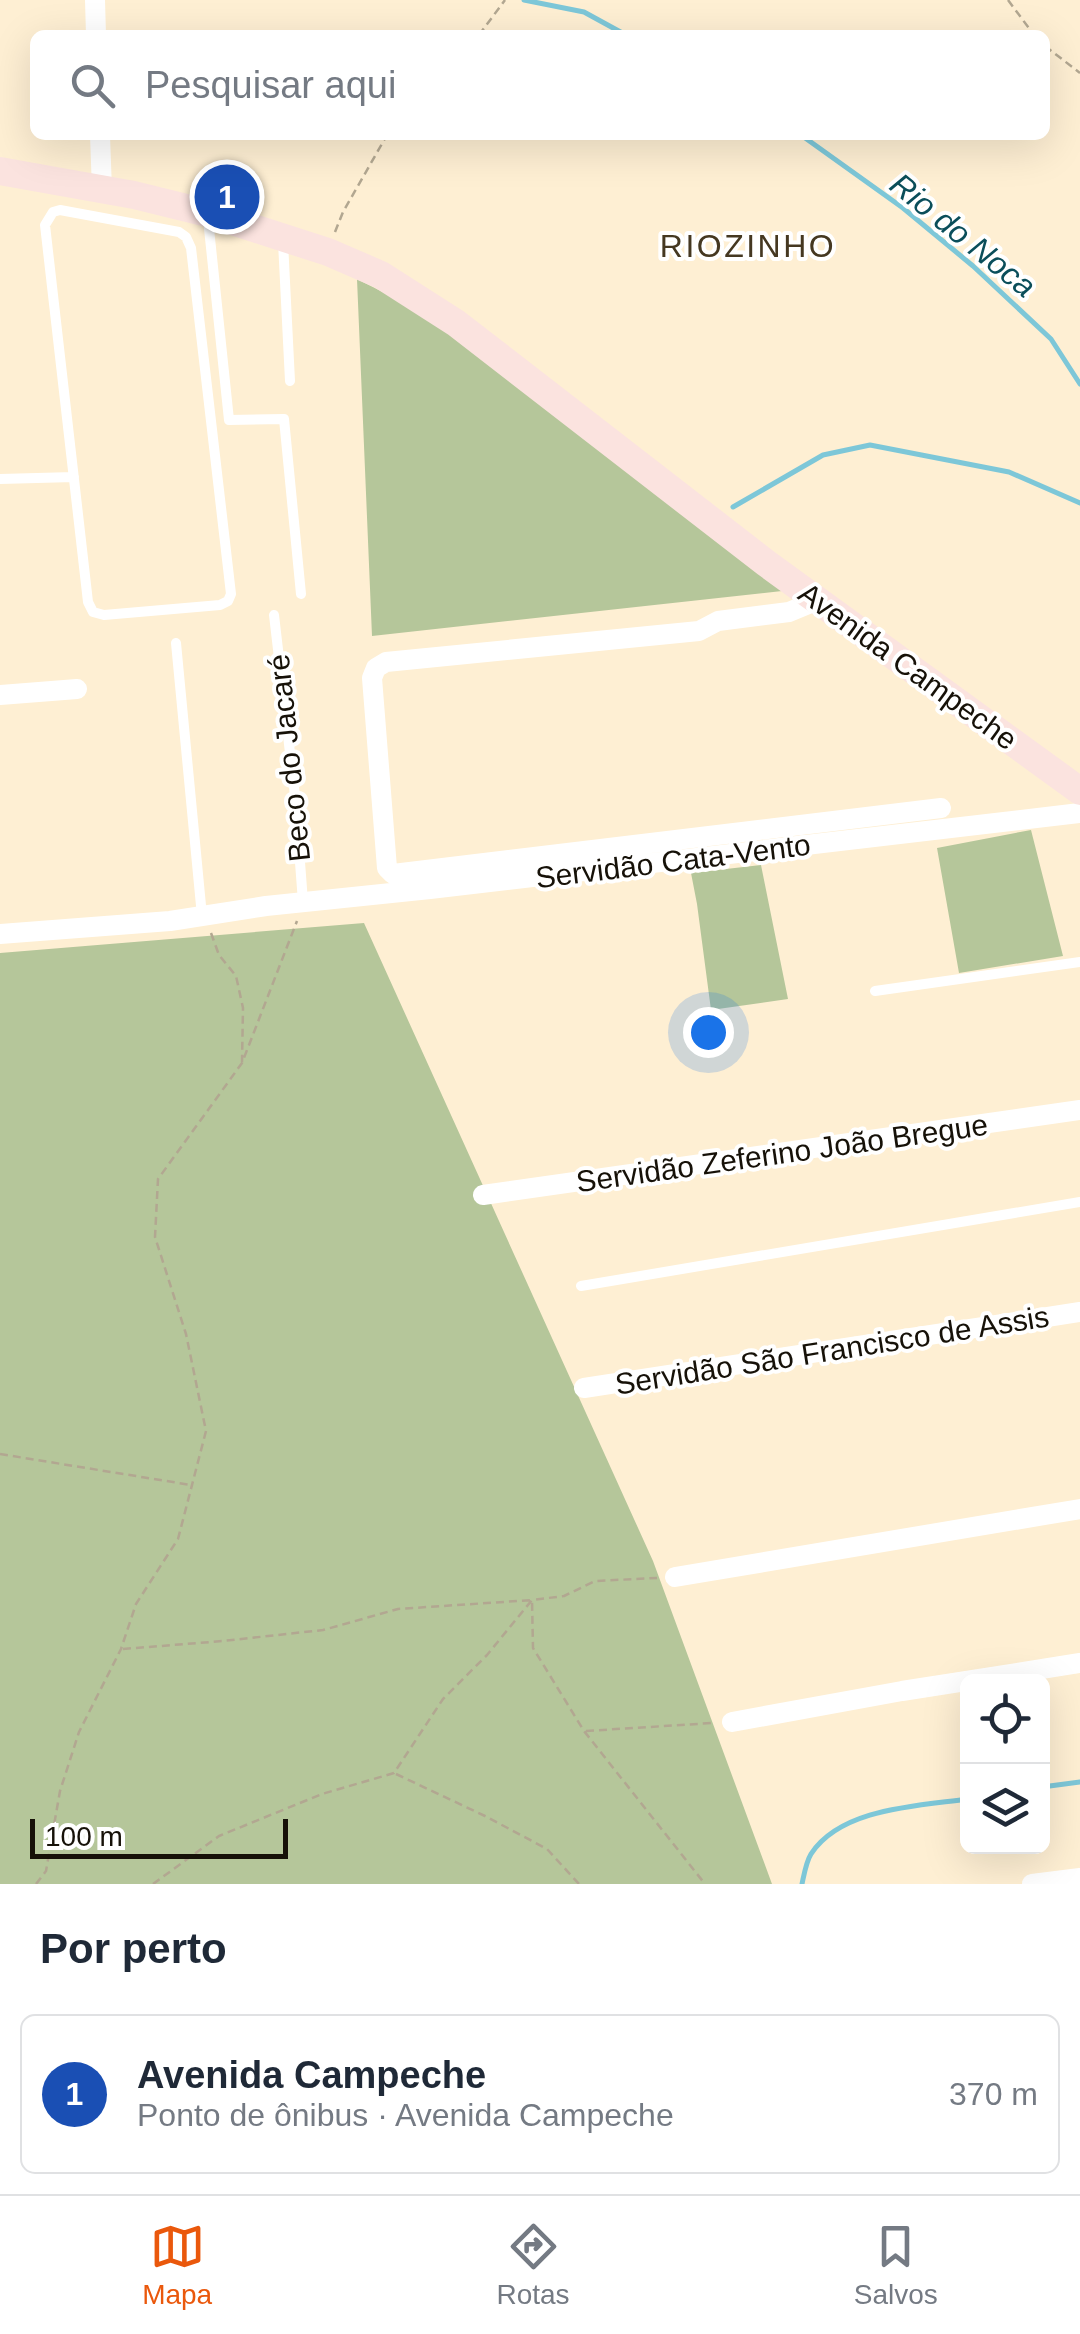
<!DOCTYPE html>
<html lang="pt">
<head>
<meta charset="utf-8">
<style>
  body { margin:0; font-family:Helvetica,sans-serif; background:#f6f6f7; color:#1f2937 }
  .controls { position:absolute; right:30px; bottom:30px; display:grid; overflow:hidden; border-radius:15px; box-shadow:0 10px 40px #0002 }
  .controls button { width:90px; height:90px; display:grid; place-items:center; padding:0; border:0; border-bottom:2px solid #e0e1e3; background:#fff; color:#1f2937; font:50px sans-serif }
  .scale { position:absolute; left:30px; bottom:25px; width:258px; box-sizing:border-box; padding-left:10px; border:5px solid #161108; border-top:0; font-size:28px; line-height:35px; white-space:nowrap; color:#161108; -webkit-text-stroke:8px #fff; paint-order:stroke }
  .you { position:absolute; left:708px; top:1032px; width:35px; height:35px; margin:-25px; border:8px solid #fff; border-radius:50%; background:#1a73e8; box-shadow:0 0 0 15px #1a73e833 }
  .badge { display:grid; place-items:center; width:65px; height:65px; border-radius:50%; background:#ea580c; color:#fff; font-size:32px; font-weight:700 }
  .pin { position:absolute; translate:-50% -50%; border:5px solid #fff; box-shadow:0 2px 10px #0006 }
  .list { margin:0; padding:0; list-style:none }
  h2 { display:flex; justify-content:space-between; align-items:center; height:130px; margin:0; padding:0 40px; font-size:42px }
  h2 small { font-size:32px; font-weight:400; color:#747a83 }
  .list li { display:grid; grid-template-columns:65px 1fr auto; gap:30px; align-items:center; box-sizing:border-box; height:160px; margin:0 20px 20px; padding:0 20px; border:2px solid #e0e1e3; border-radius:15px }
  .list b { display:block; font-size:38px; white-space:nowrap }
  .list p { margin:0; font-size:32px; white-space:nowrap; color:#747a83 }
  .list em { font-size:32px; font-style:normal; color:#747a83 }
  .icon { flex:none; width:55px; height:55px; fill:none; stroke:currentColor; stroke-width:2; stroke-linecap:round; stroke-linejoin:round }
  .map { position:relative; flex:none; width:1080px; height:1884px; overflow:hidden }
  .search { position:absolute; background:#fff; box-shadow:0 10px 40px #0002; left:30px; right:30px; top:30px; height:110px; display:flex; align-items:center; gap:25px; box-sizing:border-box; padding:0 35px; border-radius:15px; color:#747a83; font-size:38px }
  .sheet { height:310px; background:#fff }
  nav { display:flex; justify-content:space-around; align-items:center; box-sizing:border-box; height:140px; border-top:2px solid #e0e1e3; background:#fff; font-size:28px; color:#747a83 }
  nav a { display:grid; justify-items:center; gap:5px }
  nav .on { color:#ea580c }
  .map>svg:first-child { display:block }
  .green { fill:#b5c69a }
  .lines { fill:none; stroke-linecap:round; stroke-linejoin:round }
  .stream { stroke:#7dc7d8; stroke-width:5 }
  .path { stroke:#b2a791; stroke-width:2.5; stroke-dasharray:8 5; stroke-linecap:butt }
  .service { stroke:#fff; stroke-width:10 }
  .minor { stroke:#fff; stroke-width:20 }
  .secondary { stroke:#fbe3df; stroke-width:28 }
  .labels { text-anchor:middle; dominant-baseline:central; stroke-width:8; stroke-linejoin:round; paint-order:stroke }
  .street-label { font-size:30px; fill:#161108; stroke:#fff }
  .water-label { font-size:32px; font-style:italic; fill:#0a4e5a; stroke:#fff }
  .neighbourhood-label { font-size:32px; letter-spacing:2.5px; fill:#453821; stroke:#fff }
</style>
</head>
<body>
<div class="map">
<svg width="1080" height="1884" viewBox="0 0 1080 1884">
  <rect width="100%" height="100%" fill="#feefd3"/>
  <path class="green" d="M357,279L426,314L782,591L372,636Z
    M1031,830L1063,956L959,973L937,848Z
    M761,865L788,999L711,1010L697,904L691,873Z
    M364,923L653,1561L772,1884H0V953Z"/>
  <g class="lines">
    <path class="stream" d="M524,0L584,12L626,35
      M801,135L903,208L973,266L1051,339L1080,384
      M733,507L823,455L870,445L1009,472L1080,503
      M1042,1787L1080,1782
      M802,1884C804,1875 806,1862 811,1854C841,1808 918,1806 968,1799"/>
    <path class="path" d="M1008,0L1034,35
      M479,35L505,0
      M1045,46L1080,73
      M335,232L343,212L387,135
      M211,933L219,955L236,976L243,1008L242,1062
      M0,1454L191,1485
      M123,1649L223,1641L323,1630L398,1609L532,1600L533,1648L584,1731L705,1884
      M586,1731L712,1723
      M396,1774L485,1816L547,1849L579,1884
      M36,1884L46,1871L60,1791L79,1732L121,1649L136,1604L178,1539L206,1431L186,1334L155,1237L158,1179L242,1063L297,921
      M153,1884L219,1836L322,1794L394,1773L443,1699L487,1655L532,1600L564,1596L595,1581L657,1578"/>
    <path class="service" d="M60,210L179,232L186,237L191,248L231,594L228,601L220,605L104,615L93,612L88,602L45,225L53,212Z
      M208,219L229,420L284,419L301,594
      M283,242L290,381
      M0,479L74,477
      M274,615L295,796L303,902
      M176,643L202,916
      M875,991L1080,962
      M581,1286L1080,1202"/>
    <path class="minor" d="M95,0L96,35
      M100,135L102,190
      M818,600L789,612L718,621L699,631L386,662L376,668L372,678L387,868L393,874L941,808
      M0,695L77,689
      M0,934L170,921L266,906L430,889L1080,813
      M483,1195L1080,1110
      M584,1388L1080,1312
      M675,1577L1080,1509
      M732,1722L902,1691L1080,1663
      M1032,1884L1080,1878"/>
    <path class="secondary" d="M0,171L134,195L207,213L328,252L381,275L456,323L766,563L1080,791"/>
  </g>
  <g class="labels">
    <g class="street-label">
      <text transform="translate(908 666) rotate(36)">Avenida Campeche</text>
      <text transform="translate(289 758) rotate(-96)">Beco do Jacaré</text>
      <text transform="translate(673 861) rotate(-7)">Servidão Cata-Vento</text>
      <text transform="translate(782 1153) rotate(-8)">Servidão Zeferino João Bregue</text>
      <text transform="translate(832 1350) rotate(-9)">Servidão São Francisco de Assis</text>
    </g>
    <g class="water-label">
      <text transform="translate(963 235) rotate(39)">Rio do Noca</text>
    </g>
    <g class="neighbourhood-label">
      <text x="748" y="246">RIOZINHO</text>
    </g>
  </g>
</svg>
<div class="controls">
<button><svg class="icon" aria-label="locate" viewBox="0 0 24 24"><circle cx="12" cy="12" r="6"/><path d="M12 2v4M12 18v4M2 12h4M18 12h4"/></svg></button>
<button><svg class="icon" aria-label="layers" viewBox="0 0 24 24"><path d="M12 4l9 5-9 5-9-5zM3 14l9 5 9-5"/></svg></button>
</div>
<div class="scale">100 m</div>
<div class="you"></div>
<div class="pin badge" style="left:227px;top:197px;background:#1a4fb4">1</div>
<div class="search"><svg class="icon" aria-label="search" viewBox="0 0 24 24"><circle cx="10" cy="10" r="6"/><path d="M15 15l6 6"/></svg>Pesquisar aqui</div>
</div>
<section class="sheet">
<h2>Por perto<small></small></h2>
<ul class="list">
<li><span class="badge" style="background:#1a4fb4">1</span><div><b>Avenida Campeche</b><p>Ponto de ônibus · Avenida Campeche</p></div><em>370 m</em></li>
</ul>
</section>
<nav>
<a class="on"><svg class="icon" aria-label="map" viewBox="0 0 24 24"><path d="M3 6l6-2 6 2 6-2v14l-6 2-6-2-6 2zM9 4v14M15 6v14"/></svg>Mapa</a>
<a><svg class="icon" aria-label="directions" viewBox="0 0 24 24"><path d="M12 3l9 9-9 9-9-9zM9 14v-3h6M13 9l2 2-2 2"/></svg>Rotas</a>
<a><svg class="icon" aria-label="saved" viewBox="0 0 24 24"><path d="M7 4h10v16l-5-4-5 4z"/></svg>Salvos</a>
</nav>
</body>
</html>
